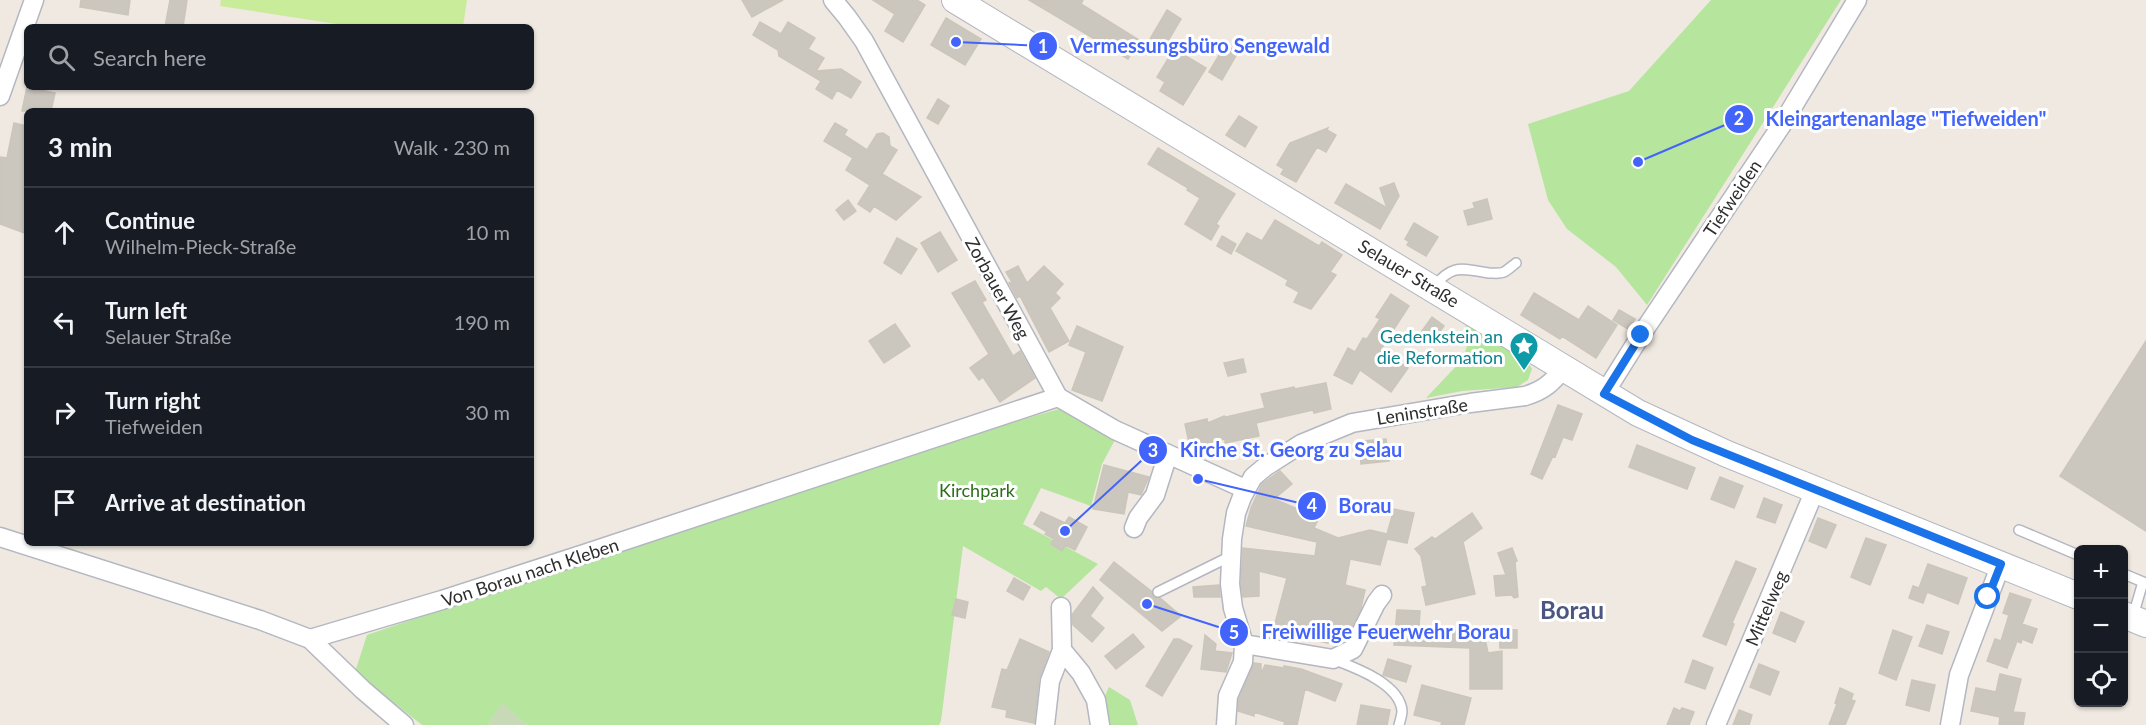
<!DOCTYPE html>
<html lang="en">
<head>
<meta charset="utf-8">
<style>
  body { margin:0; font-family:Lato,sans-serif; background:#242831; color:#f1f3f6 }
  .controls { position:absolute; right:18px; bottom:18px; display:grid; overflow:hidden; border-radius:9px; box-shadow:0 2px 4px #0004 }
  .controls button { width:54px; height:54px; display:grid; place-items:center; padding:0; border:0; border-bottom:2px solid #363941; background:#171b24; color:#f1f3f6; font:30px sans-serif }
  .stop { position:absolute; width:18px; height:18px; margin:-14px; border:4px solid #1a73e8; border-radius:50%; background:#fff }
  .stop.end { background:#1a73e8; border-color:#fff; box-shadow:0 2px 6px #0008 }
  .list { margin:0; padding:0; list-style:none }
  h2 { display:flex; justify-content:space-between; align-items:center; height:78px; margin:0; padding:0 24px; font-size:26px }
  h2 small { font-size:20px; font-weight:400; color:#9ea1a6 }
  .list li { display:grid; grid-template-columns:39px 1fr auto; gap:18px; align-items:center; box-sizing:border-box; height:90px; padding:0 24px; border-top:2px solid #363941 }
  .list b { display:block; font-size:22px; white-space:nowrap }
  .list p { margin:0; font-size:20px; white-space:nowrap; color:#9ea1a6 }
  .list em { font-size:20px; font-style:normal; color:#9ea1a6 }
  .icon { flex:none; width:33px; height:33px; fill:none; stroke:currentColor; stroke-width:2; stroke-linecap:round; stroke-linejoin:round }
  .map { position:relative; flex:none; width:2146px; height:725px; overflow:hidden }
  .search { position:absolute; background:#171b24; box-shadow:0 2px 4px #0004; left:24px; top:24px; width:510px; height:66px; display:flex; align-items:center; gap:15px; box-sizing:border-box; padding:0 21px; border-radius:9px; color:#9ea1a6; font-size:22px }
  .panel { position:absolute; background:#171b24; box-shadow:0 2px 4px #0004; left:24px; top:108px; width:510px; height:438px; border-radius:9px }
  .map>svg:first-child { display:block }
  .green { fill:#b6e59e }
  .cemetery { fill:#c8d9b8 }
  .pitch { fill:#c9ec9a }
  .building { fill:#cbc7bf; stroke:#cbc5ba; stroke-width:1.5 }
  .lines { fill:none; stroke-linecap:round; stroke-linejoin:round }
  .lane-casing { stroke:#b4b7c1; stroke-width:12 }
  .street-casing { stroke:#b4b7c1; stroke-width:21 }
  .secondary-casing { stroke:#b4b7c1; stroke-width:28 }
  .lane { stroke:#fff; stroke-width:9 }
  .street { stroke:#fff; stroke-width:18 }
  .secondary { stroke:#fff; stroke-width:26 }
  .route { stroke:#1a73e8; stroke-width:8 }
  .labels { text-anchor:middle; dominant-baseline:central; stroke-width:6; stroke-linejoin:round; paint-order:stroke }
  .street-label { font-size:18px; fill:#2e2e2e; stroke:#fff }
  .culture-label { font-size:18px; fill:#0d838f; stroke:#fff; text-anchor:end }
  .park-label { font-size:18px; fill:#2c6e1b; stroke:#fff }
  .district-label { font-size:24px; font-weight:bold; fill:#4d5680; stroke:#fff }
  .leader { fill:none; stroke:#4264fb; stroke-width:2 }
  .callout-dot { fill:#4264fb; stroke:#fff; stroke-width:2 }
  .mark-label { font-size:18px; text-anchor:middle; font-weight:bold; fill:#fff }
  .callout-label { font-size:20px; text-anchor:middle; font-weight:bold; fill:#4264fb; stroke:#fff; stroke-width:6; stroke-linejoin:round; paint-order:stroke }
</style>
</head>
<body>
<div class="map">
<svg width="2146" height="725" viewBox="0 0 2146 725">
  <rect width="100%" height="100%" fill="#efe9e1"/>
  <path class="green" d="M1711,0H1841L1647,305L1616,267L1567,229L1548,200L1528,124L1629,91Z
    M1465,323L1528,362L1532,369L1528,380L1517,387L1462,391L1426,398L1463,359L1469,339Z
    M1059,409L1068,412L1116,438L1102,464L1091,506L1041,488L1023,524L1098,564L1061,599L1046,587L1041,591L963,546L941,721L939,725H527L502,704L488,725H422L355,672L367,635L840,473Z
    M1109,687L1130,700L1138,725H1107L1102,702Z"/>
  <path class="cemetery" d="M502,703L527,725H488Z"/>
  <path class="pitch" d="M221,0H467L463,27H356L220,6Z"/>
  <path class="building" d="M81,0H130L128,15L80,7Z
    M170,0H187L183,27H165Z
    M742,0H783L752,17Z
    M873,0H917L925,5L903,42L885,31L895,14Z
    M1029,0H1083L1081,4L1139,40L1128,59Z
    M1167,10L1181,19L1164,48L1150,39Z
    M946,18L981,39L965,65L931,45Z
    M760,22L781,34L788,22L815,38L808,49L824,58L816,71L841,69L861,82L851,98L837,90L832,99L816,89L821,81L779,56L778,50L753,35Z
    M1225,45L1238,52L1222,80L1209,72Z
    M1174,49L1206,68L1183,105L1160,91L1165,82L1157,77Z
    M27,87L55,93L51,111H22Z
    M938,99L949,106L938,124L927,118Z
    M1239,116L1257,127L1245,147L1226,135Z
    M14,123L27,126V234L0,224V157L7,158Z
    M835,123L847,130L844,135L867,150L877,134L883,133L889,137L890,146L897,150L882,174L921,197L896,220L874,206L870,212L858,204L870,185L846,170L853,158L824,141Z
    M1328,128L1327,130L1336,135L1326,152L1317,147L1296,182L1281,174L1284,169L1277,165L1290,143Z
    M1158,148L1235,194L1216,224L1219,226L1211,240L1185,224L1200,198L1187,190L1188,188L1148,164Z
    M1394,183L1399,196L1380,229L1335,203L1346,184L1387,208L1380,188Z
    M1487,199L1492,219L1468,225L1464,211L1475,208L1473,203Z
    M848,200L856,211L844,220L836,210Z
    M1275,220L1319,246L1322,242L1342,255L1330,272L1336,275L1311,309L1294,302L1299,292L1286,285L1288,280L1236,251L1247,233L1262,241Z
    M1414,223L1438,237L1426,256L1407,245L1409,242L1405,239Z
    M940,232L957,260L938,272L921,243Z
    M1222,236L1236,244L1231,254L1217,246Z
    M897,238L917,249L901,274L884,263Z
    M1018,266L1027,283L1044,266L1063,284L1055,293L1060,298L1050,308L1069,341L1049,352L1020,296L1017,298L1009,283L1012,282L1006,272Z
    M975,281L986,300L982,302L1013,356L1020,351L1035,378L1000,402L983,377L979,380L970,368L989,354L952,293Z
    M1534,293L1579,320L1588,306L1617,325L1596,358L1562,336L1560,339L1521,315Z
    M1391,294L1409,306L1381,349L1408,368L1391,392L1360,370L1352,384L1334,375L1348,348L1355,352L1363,338L1367,339L1380,319L1376,317Z
    M1619,310L1635,319L1628,329L1613,320Z
    M1432,317L1444,326L1431,344L1419,335Z
    M895,324L910,346L884,363L869,341Z
    M1077,326L1123,347L1102,401L1072,390L1086,352L1069,345Z
    M2146,341V531L2060,476Z
    M1243,359L1246,372L1228,376L1224,363Z
    M1326,383L1331,409L1314,413L1313,410L1256,423L1259,436L1225,443V439L1190,447L1185,424L1207,419L1208,423L1224,416L1226,417L1265,408L1261,394L1294,387L1295,389Z
    M1558,405L1582,414L1572,440L1563,437L1555,457L1553,456L1542,479L1531,474Z
    M1386,439L1389,461L1361,464L1360,448L1364,447L1363,441Z
    M1637,445L1695,468L1687,489L1629,467Z
    M1104,465L1149,477L1141,495L1128,492L1124,514L1093,509Z
    M1280,471L1292,484L1274,499L1319,518L1314,528L1338,538L1370,530L1387,534L1394,509L1414,513L1407,543L1387,539L1380,565L1350,559L1345,585L1365,590L1361,608L1348,634L1331,625L1328,643L1273,631L1287,578L1259,571V596L1243,597L1241,584L1243,548L1315,556L1317,542L1246,526L1251,508L1262,484Z
    M1720,477L1743,486L1734,508L1711,499Z
    M1764,498L1782,505L1775,523L1757,517Z
    M1041,512L1065,523L1069,517L1087,527L1075,550L1065,545L1062,551L1051,544L1054,539L1045,534L1047,532L1034,524Z
    M1472,513L1482,528L1463,542L1475,594L1426,605L1422,587L1427,586L1421,556L1415,549L1432,537L1435,539Z
    M1818,518L1836,525L1826,548L1809,541Z
    M1866,538L1886,545L1870,585L1851,577Z
    M1512,548L1517,561L1515,562L1518,597L1514,598L1512,595L1496,596L1494,576L1506,575L1498,553Z
    M1736,561L1756,569L1732,623L1734,624L1726,645L1703,636Z
    M1114,562L1151,591L1154,597L1160,598L1181,616L1162,631L1100,580Z
    M1928,564L1967,578L1958,604L1927,592L1923,603L1909,598L1913,586L1919,588Z
    M1014,578L1030,587L1023,600L1007,591Z
    M1219,585L1220,597H1194L1193,587Z
    M1093,587L1103,598L1090,616L1104,628L1092,642L1073,625L1072,615Z
    M2010,593L2031,600L2022,624L2037,629L2032,643L2022,639L2021,643L2017,641L2007,668L1987,661L1995,639L2001,641L2009,615L2003,613Z
    M956,599L968,602L965,618L952,615Z
    M1397,610L1420,611L1419,627L1483,629L1488,653L1502,651V689H1470V648L1394,645Z
    M1781,612L1804,622L1795,642L1773,633Z
    M1927,625L1949,632L1942,654L1919,646Z
    M1499,629L1517,630V648H1500Z
    M1893,630L1912,637L1896,680L1879,673Z
    M1133,634L1144,647L1116,669L1105,656Z
    M1205,635L1216,644L1215,651L1232,653L1226,672L1201,669Z
    M1020,639L1049,652L1039,679L1034,723L1006,717L1007,710L992,707L1002,669L1007,670Z
    M1174,639H1179L1192,646L1162,696L1146,686Z
    M1388,659L1411,666L1406,682L1383,675Z
    M1693,660L1713,668L1705,689L1685,682Z
    M1254,663L1261,664V674L1265,665L1284,668V666L1301,669L1342,684L1335,701L1305,689L1297,725H1284L1285,722L1254,712V716L1238,711L1239,699Z
    M1759,664L1779,672L1770,695L1750,687Z
    M2000,674L2021,679L2013,712L2025,713L2023,725H1999L2000,717L1971,711L1976,688L1996,692Z
    M1912,680L1935,685L1929,711L1906,705Z
    M1422,685L1471,698L1464,725H1441L1442,722L1414,715Z
    M1840,688L1853,694L1851,700L1855,701L1845,725H1829L1837,704L1835,703Z
    M1361,705L1390,710L1387,725H1357Z
    M1674,708L1680,711L1682,708L1694,712L1689,725H1667Z
    M1739,710L1752,715L1749,725H1733Z"/>
  <g class="lines">
    <g class="lane-casing">
      <path id="lane" d="M1433,288C1452,263 1462,269 1489,273C1494,273 1500,274 1504,272C1508,270 1512,266 1516,263
        M2019,530L2078,555
        M2124,574L2143,582L2133,616
        M1158,592L1231,556
        M1335,660C1356,668 1400,684 1402,711C1402,715 1400,721 1399,725"/>
    </g>
    <g class="street-casing">
      <path id="street" d="M833,0L847,17L864,41L1058,397L1115,430L1245,489
        M0,96L34,0
        M1604,394L1641,335L1781,126L1857,0
        M1134,528L1138,518L1155,495L1168,454
        M0,537L260,620L310,639L442,600L584,554L1058,397
        M310,639L363,690L404,725
        M1244,644L1333,659L1353,649L1376,603L1382,595
        M1062,650L1081,673L1096,700L1100,725
        M1045,725L1050,681L1062,650L1061,607
        M1226,725L1228,696L1243,662L1244,644L1233,608L1230,584L1232,539L1236,513L1242,497L1253,477L1265,467L1301,444L1352,423L1470,403L1525,396C1542,391 1553,383 1563,368
        M1716,725L1815,490
        M1950,725L1959,675L2001,564"/>
    </g>
    <g class="secondary-casing">
      <path id="secondary" d="M955,0L1638,413L1727,454L2078,596
        M2124,615L2146,624"/>
    </g>
    <use href="#lane" class="lane"/>
    <use href="#street" class="street"/>
    <use href="#secondary" class="secondary"/>
  </g>
  <g class="lines">
    <path class="route" d="M1641,335L1604,394L1692,440L2001,564L1988,597"/>
  </g>
  <defs>
    <g id="sight-pin" transform="scale(1.5)"><path d="M0 17L-7.5 6A9.5 9.5 0 1 1 7.5 6Z" fill="#0f9aa8" stroke="#fff"/><path d="M0-6L1.8-2.2L6-1.7L2.9 1.2L3.7 5.4L0 3.3L-3.7 5.4L-2.9 1.2L-6-1.7L-1.8-2.2Z" fill="#fff"/></g>
  </defs>
  <g fill-rule="evenodd">
    <use href="#sight-pin" x="1524" y="346"/>
  </g>
  <g class="labels">
    <g class="street-label">
      <text transform="translate(1732 198) rotate(-56)">Tiefweiden</text>
      <text transform="translate(1409 273) rotate(31)">Selauer Straße</text>
      <text transform="translate(998 288) rotate(61)">Zorbauer Weg</text>
      <text transform="translate(1422 411) rotate(-9)">Leninstraße</text>
      <text transform="translate(530 572) rotate(-18)">Von Borau nach Kleben</text>
      <text transform="translate(1766 608) rotate(-67)">Mittelweg</text>
    </g>
    <g class="culture-label">
      <text x="1503" y="336">Gedenkstein an<tspan x="1503" dy="21">die Reformation</tspan></text>
    </g>
    <g class="park-label">
      <text x="977" y="490">Kirchpark</text>
    </g>
    <g class="district-label">
      <text x="1572" y="609">Borau</text>
    </g>
  </g>
  <path class="leader" d="M956 42L1043 46M1638 162L1739 119M1065 531L1153 450M1198 479L1312 506M1147 604L1234 632"/>
  <g class="callout-dot">
    <circle cx="956" cy="42" r="6"/>
    <circle cx="1638" cy="162" r="6"/>
    <circle cx="1065" cy="531" r="6"/>
    <circle cx="1198" cy="479" r="6"/>
    <circle cx="1147" cy="604" r="6"/>
    <circle cx="1043" cy="46" r="15"/>
    <circle cx="1739" cy="119" r="15"/>
    <circle cx="1153" cy="450" r="15"/>
    <circle cx="1312" cy="506" r="15"/>
    <circle cx="1234" cy="632" r="15"/>
  </g>
  <g class="mark-label">
    <text x="1043" y="53">1</text>
    <text x="1739" y="125">2</text>
    <text x="1153" y="457">3</text>
    <text x="1312" y="512">4</text>
    <text x="1234" y="639">5</text>
  </g>
  <g class="callout-label">
    <text x="1200" y="53">Vermessungsbüro Sengewald</text>
    <text x="1906" y="126">Kleingartenanlage "Tiefweiden"</text>
    <text x="1291" y="457">Kirche St. Georg zu Selau</text>
    <text x="1365" y="513">Borau</text>
    <text x="1386" y="639">Freiwillige Feuerwehr Borau</text>
  </g>
</svg>
<div class="controls">
<button>+</button>
<button>−</button>
<button><svg class="icon" aria-label="locate" viewBox="0 0 24 24"><circle cx="12" cy="12" r="6"/><path d="M12 2v4M12 18v4M2 12h4M18 12h4"/></svg></button>
</div>
<div class="stop" style="left:1988px;top:597px"></div>
<div class="stop end" style="left:1641px;top:335px"></div>
<div class="search"><svg class="icon" aria-label="search" viewBox="0 0 24 24"><circle cx="10" cy="10" r="6"/><path d="M15 15l6 6"/></svg>Search here</div>
<section class="panel">
<h2>3 min<small>Walk · 230 m</small></h2>
<ul class="list">
<li><svg class="icon" aria-label="ahead" viewBox="0 0 24 24"><path d="M12 20V5M6 11l6-6 6 6"/></svg><div><b>Continue</b><p>Wilhelm-Pieck-Straße</p></div><em>10 m</em></li>
<li><svg class="icon" aria-label="left" viewBox="0 0 24 24"><path d="M17 20v-9H6M10 6l-5 5 5 5"/></svg><div><b>Turn left</b><p>Selauer Straße</p></div><em>190 m</em></li>
<li><svg class="icon" aria-label="right" viewBox="0 0 24 24"><path d="M7 20v-9h11M14 6l5 5-5 5"/></svg><div><b>Turn right</b><p>Tiefweiden</p></div><em>30 m</em></li>
<li><svg class="icon" aria-label="arrive" viewBox="0 0 24 24"><path d="M6 21V4h12l-3 4 3 4H6"/></svg><div><b>Arrive at destination</b></div></li>
</ul>
</section>
</div>
</body>
</html>
